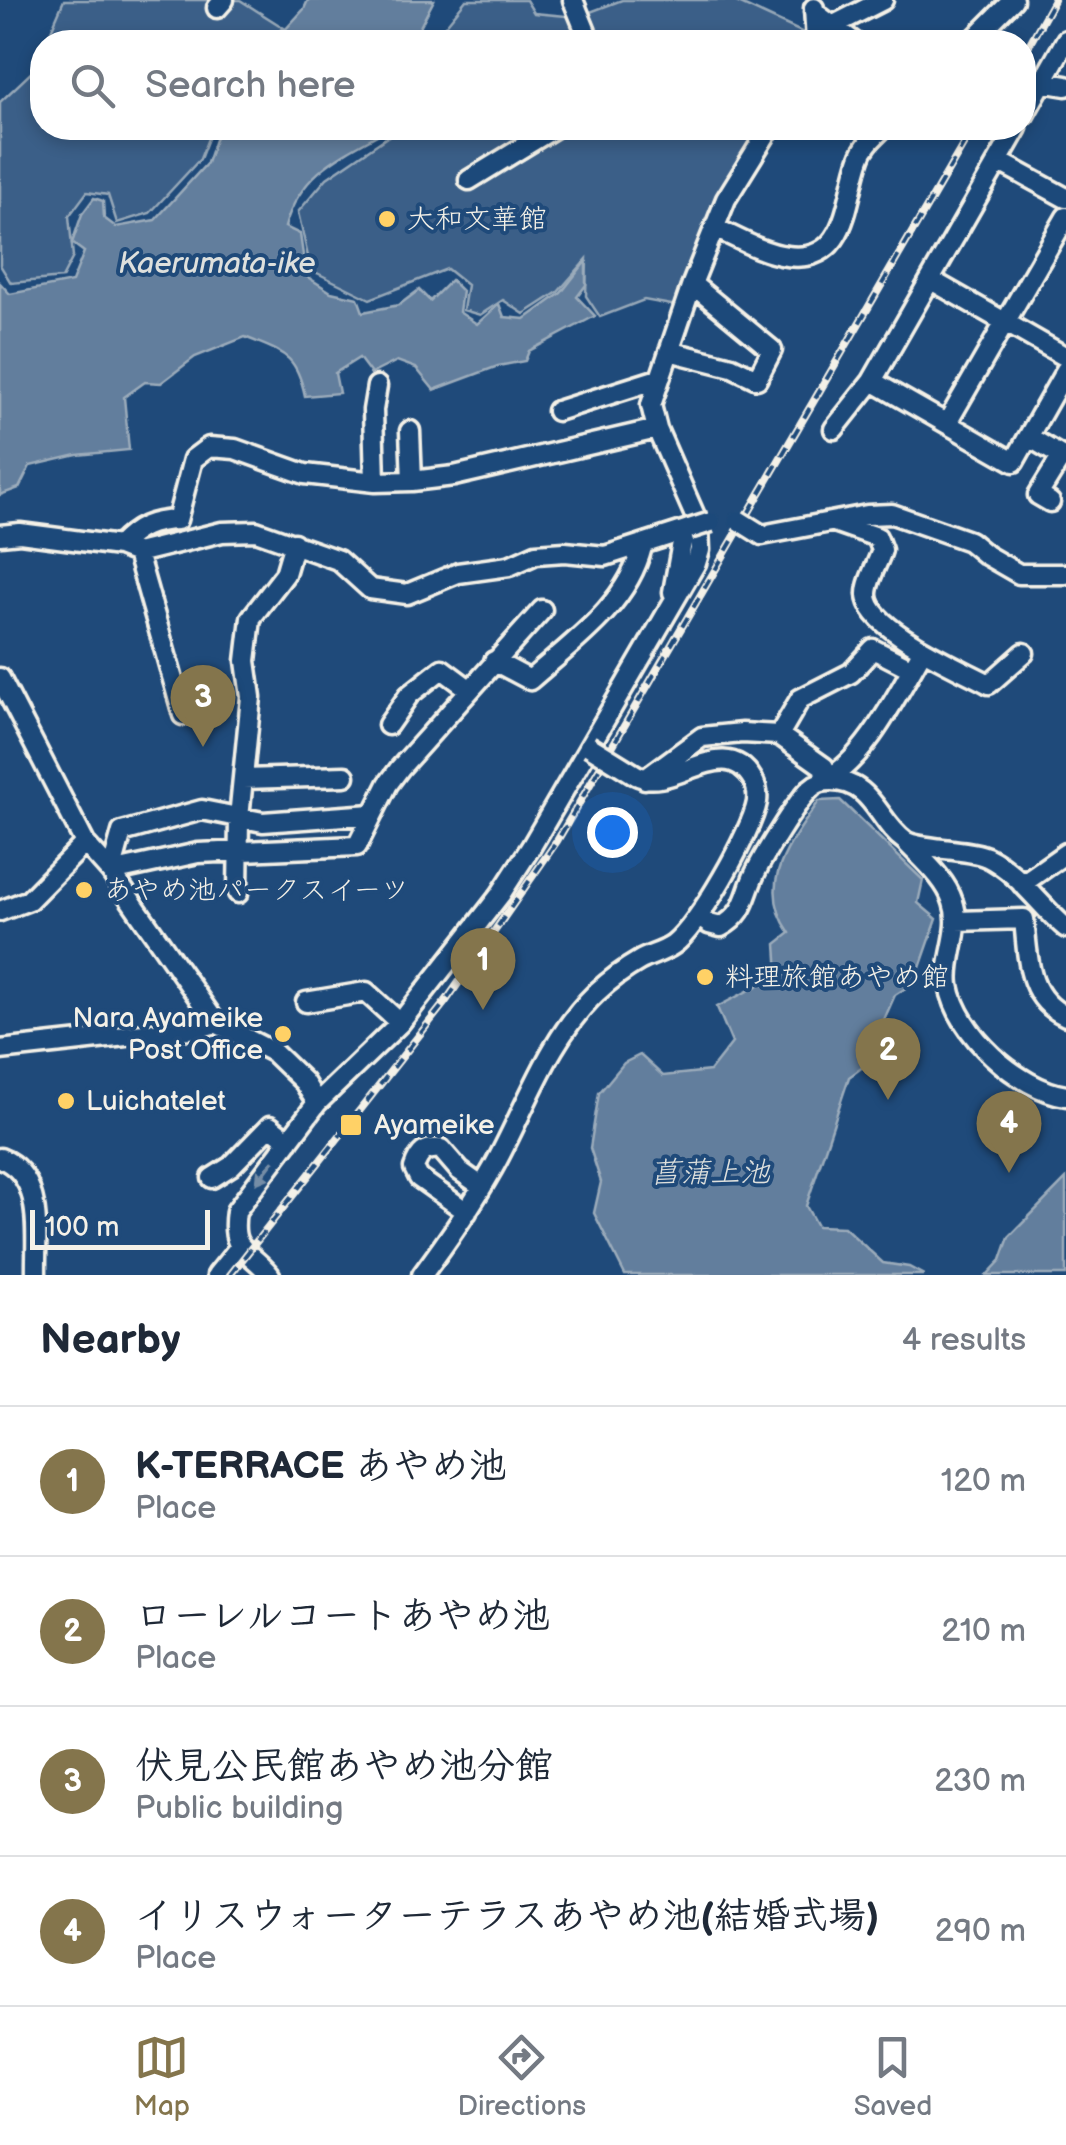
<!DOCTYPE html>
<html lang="en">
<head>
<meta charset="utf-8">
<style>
  body { margin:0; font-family:"Balsamiq Sans","Klee One",sans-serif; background:#f6f6f7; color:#1f2937 }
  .scale { position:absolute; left:30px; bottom:25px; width:180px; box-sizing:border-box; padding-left:10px; border:5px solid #f4f1e8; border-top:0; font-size:28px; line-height:35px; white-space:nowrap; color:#f4f1e8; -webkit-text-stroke:8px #1f4a7a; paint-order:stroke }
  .you { position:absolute; left:612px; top:832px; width:35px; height:35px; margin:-25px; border:8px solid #fff; border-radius:50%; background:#1a73e8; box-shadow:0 0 0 15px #1a73e833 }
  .badge { display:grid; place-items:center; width:65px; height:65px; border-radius:50%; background:#84754c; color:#fff; font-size:32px; font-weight:700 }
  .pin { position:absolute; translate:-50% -82px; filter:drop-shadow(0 2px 5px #0008) }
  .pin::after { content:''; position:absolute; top:52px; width:35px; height:30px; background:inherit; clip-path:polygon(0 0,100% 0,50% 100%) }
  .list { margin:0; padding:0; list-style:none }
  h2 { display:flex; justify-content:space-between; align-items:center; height:130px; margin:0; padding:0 40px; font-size:42px }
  h2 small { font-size:32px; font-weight:400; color:#747a83 }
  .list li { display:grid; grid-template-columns:65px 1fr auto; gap:30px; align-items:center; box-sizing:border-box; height:150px; padding:0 40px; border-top:2px solid #e0e1e3 }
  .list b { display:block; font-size:38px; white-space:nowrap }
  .list p { margin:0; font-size:32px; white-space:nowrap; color:#747a83 }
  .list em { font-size:32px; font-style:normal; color:#747a83 }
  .icon { flex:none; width:55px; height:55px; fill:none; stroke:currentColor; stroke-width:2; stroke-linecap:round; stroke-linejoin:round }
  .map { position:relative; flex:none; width:1066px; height:1275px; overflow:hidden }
  .search { position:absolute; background:#fff; box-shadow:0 5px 15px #0003; left:30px; right:30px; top:30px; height:110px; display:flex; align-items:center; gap:25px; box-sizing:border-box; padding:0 35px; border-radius:40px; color:#747a83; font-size:38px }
  .sheet { height:730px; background:#fff }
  nav { display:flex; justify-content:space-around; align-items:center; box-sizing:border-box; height:140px; border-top:2px solid #e0e1e3; background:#fff; font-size:28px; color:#747a83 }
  nav a { display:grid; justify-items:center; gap:5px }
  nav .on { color:#84754c }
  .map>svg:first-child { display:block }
  .green { fill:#3a5f88; stroke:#97a8b8; stroke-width:2.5 }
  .water { fill:#627e9d; stroke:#9cacbb; stroke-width:2.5 }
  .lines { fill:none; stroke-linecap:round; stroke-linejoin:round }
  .minor-casing { stroke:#f4f1e8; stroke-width:25 }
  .minor { stroke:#1f4a7a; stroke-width:18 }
  .rail-casing { stroke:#f4f1e8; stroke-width:8 }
  .rail { stroke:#1f4a7a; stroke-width:4; stroke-dasharray:11; stroke-linecap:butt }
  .minor-bridge-casing { stroke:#f4f1e8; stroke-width:25; stroke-linecap:butt }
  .minor-bridge { stroke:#1f4a7a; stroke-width:18 }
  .oneway { fill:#748da6 }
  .poi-dot { fill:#ffd166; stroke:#1f4a7a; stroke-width:4 }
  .labels { text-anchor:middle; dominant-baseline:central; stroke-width:8; stroke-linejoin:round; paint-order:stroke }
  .poi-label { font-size:28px; fill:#f4f1e8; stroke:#1f4a7a; text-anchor:start }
  .water-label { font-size:30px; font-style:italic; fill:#dee0dd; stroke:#1f4a7a }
</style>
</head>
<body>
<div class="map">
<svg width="1066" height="1275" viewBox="0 0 1066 1275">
  <rect width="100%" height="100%" fill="#1f4a7a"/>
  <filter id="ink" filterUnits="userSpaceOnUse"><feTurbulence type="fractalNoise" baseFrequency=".01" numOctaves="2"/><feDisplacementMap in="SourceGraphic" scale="20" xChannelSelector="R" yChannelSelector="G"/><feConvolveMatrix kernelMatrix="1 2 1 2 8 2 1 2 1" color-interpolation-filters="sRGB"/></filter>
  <g filter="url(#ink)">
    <path class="green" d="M64,0H240L284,28L262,42H46Z
      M466,0H526L534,13L577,17L622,0H732L808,35L806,42H432Z
      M42,51V128H212L200,159L150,213L117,223L108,195L87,192L69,216L73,257L62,278L11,283L0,265V102L35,69Z
      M395,128H758L712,208L677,306L644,300L600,317L586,296L587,259L558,292L524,314L503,300L480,315L463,310L467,285L447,269L370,299L311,270L298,212L327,178L393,133Z"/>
    <path class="water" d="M308,0H434L412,42H274L304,9Z
      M219,128H383L379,134C335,158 299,176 285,227L300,234L306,276L331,292L358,298L363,312L399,305L419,290L430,301L451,280L462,291L459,312L477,324L499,304L504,317L525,319L561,293L586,261V285L577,297L595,316L529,351L525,361L498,366L434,390L416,368L397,361L371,374L359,358L335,373L339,393L305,396C296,353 283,353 245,337L195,357L161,383L145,382L124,397L129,450L77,455L30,466L19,488L0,495V283L10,294L72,282L84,252L72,243L82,214L94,198L103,201L104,218L116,227L155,220L207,163Z
      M840,800L923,880L918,903L937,919L915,982L895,995L863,1067L849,1077L806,1206L817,1226L844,1227L883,1263L909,1267L924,1275H625L594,1213L601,1182L590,1148L599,1093L624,1063L640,1055L663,1076L710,1071L732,1043L717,1007L778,975L776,944L790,933C755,884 790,844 819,801Z
      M1066,1179V1275H987L1001,1260L1009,1237Z"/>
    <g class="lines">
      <g class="minor-casing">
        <path id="minor" d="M573,0L590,42
          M217,8L224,0
          M814,8L816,42
          M814,12L854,42
          M832,26L883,0
          M971,42L1013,0
          M1024,79L1066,86
          M1024,115L1066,40
          M998,161L1066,198
          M469,180L554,128
          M715,228C737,238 762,253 787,256C849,264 845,200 860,158C864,145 874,137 883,128
          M931,280L1066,357
          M669,351L732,367L757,379L772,350L692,284
          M872,381L1014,462L1066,370
          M557,411L658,379
          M947,423L1066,217
          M834,429L872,381L1017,128
          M410,431L412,481
          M1029,437L1066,459
          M375,482L373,410L377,386
          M1050,502L1038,495L1062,456
          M834,522L877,537L882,550C878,563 867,581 867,594C866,629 962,669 989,684L1024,653
          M0,535L20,533L119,546C137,527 151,521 177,520L193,459L209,447L235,449L305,474L375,482L412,481L454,476L657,429
          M762,535L867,515L892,514L969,541L986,555L1019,574H1066
          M119,546L137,553L222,532L256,531L338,560L370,589L407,594L458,573L509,566L536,554L565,552L605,556L689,529
          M137,553L183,715
          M673,592L684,531
          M494,661L530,680C573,642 627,605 642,547
          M0,678L85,843L111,872L216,1023L273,1052L304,1082L317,1103
          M388,725L409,695L442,669L469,689
          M779,735L800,699L851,673L873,649L912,669
          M244,779L345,776
          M645,779L702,737L742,733L779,735L824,767L825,780C867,759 899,690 923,650
          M372,814L263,822L202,810L122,832L111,872L198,853L357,846L388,784L400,768L542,610
          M906,842C923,860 946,879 953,902C963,930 945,957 949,985C957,1034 1019,1089 1066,1096
          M1022,884L1066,853
          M238,893L239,818L251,697L246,661L251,618L285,574L294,543
          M0,911L29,900L85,843
          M699,917L709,924L721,927C744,914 744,900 753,878C761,859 796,802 811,788C816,783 824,781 831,781C873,781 877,821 905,841C919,850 967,848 987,857C1018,872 1040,906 1066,928
          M957,921L1024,919C1028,956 1026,998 1066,1016
          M306,1002L366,992L400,1023
          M0,1050L198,1028L216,1023
          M0,1158C45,1175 35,1235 36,1275
          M212,1178L231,1166L270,1126L289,1141
          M467,1212L419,1178L414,1168C419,1153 425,1147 441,1149L460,1171L481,1186
          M217,1275L238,1249
          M270,1275C247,1247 230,1253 236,1211L317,1103L400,1023L500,895L531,847L696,563L700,550L699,525L657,429L651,405L692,284L726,199L770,128
          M422,1275C448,1240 472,1205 493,1168C526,1109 547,1040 597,992C609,981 625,969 639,961C650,955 663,952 673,945C698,927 752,831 757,802C758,794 757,787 753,780C725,730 672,794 636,775"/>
      </g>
      <use href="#minor" class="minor"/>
      <g class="rail-casing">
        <path id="rail" d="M1024,54L1054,0
          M230,1275L446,1001L557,841L973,128"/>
      </g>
      <use href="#rail" class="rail"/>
      <g class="minor-bridge-casing">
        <path id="minor-bridge" d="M738,520L762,535
          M689,529L711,522
          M589,746L636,775"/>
      </g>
      <use href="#minor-bridge" class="minor-bridge"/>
    </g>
    <defs><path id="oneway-solid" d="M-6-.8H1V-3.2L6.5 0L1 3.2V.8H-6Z" transform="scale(2.5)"/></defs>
    <use class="oneway" href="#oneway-solid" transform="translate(265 1172) rotate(127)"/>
  </g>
  <g class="poi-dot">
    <circle cx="387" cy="219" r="10"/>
    <circle cx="84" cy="890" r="10"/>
    <circle cx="705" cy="977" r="10"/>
    <circle cx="283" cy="1034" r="10"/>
    <circle cx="66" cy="1101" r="10"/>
    <rect x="339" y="1113" width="24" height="24" rx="5"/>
  </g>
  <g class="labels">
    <g class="poi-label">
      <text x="407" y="219">大和文華館</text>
      <text x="104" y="890">あやめ池パークスイーツ</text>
      <text x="725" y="977">料理旅館あやめ館</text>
      <text x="263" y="1018" text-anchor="end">Nara Ayameike<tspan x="263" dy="32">Post Office</tspan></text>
      <text x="86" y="1101">Luichatelet</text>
      <text x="374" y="1125">Ayameike</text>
    </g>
    <g class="water-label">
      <text x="217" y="264">Kaerumata-ike</text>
      <text x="710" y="1173">菖蒲上池</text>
    </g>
  </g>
</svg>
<div class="scale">100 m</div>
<div class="you"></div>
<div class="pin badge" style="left:483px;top:1010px">1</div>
<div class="pin badge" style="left:888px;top:1100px">2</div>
<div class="pin badge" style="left:203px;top:747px">3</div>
<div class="pin badge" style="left:1009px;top:1173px">4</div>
<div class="search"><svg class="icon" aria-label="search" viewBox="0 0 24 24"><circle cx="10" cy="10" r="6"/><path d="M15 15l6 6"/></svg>Search here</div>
</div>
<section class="sheet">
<h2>Nearby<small>4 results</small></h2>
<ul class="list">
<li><span class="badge">1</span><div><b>K-TERRACE あやめ池</b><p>Place</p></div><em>120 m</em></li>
<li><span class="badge">2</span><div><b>ローレルコートあやめ池</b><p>Place</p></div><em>210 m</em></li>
<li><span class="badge">3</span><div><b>伏見公民館あやめ池分館</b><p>Public building</p></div><em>230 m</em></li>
<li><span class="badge">4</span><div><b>イリスウォーターテラスあやめ池(結婚式場)</b><p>Place</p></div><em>290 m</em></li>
</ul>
</section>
<nav>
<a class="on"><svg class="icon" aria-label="map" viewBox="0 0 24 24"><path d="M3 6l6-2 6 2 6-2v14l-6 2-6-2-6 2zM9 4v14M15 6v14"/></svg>Map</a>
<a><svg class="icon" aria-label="directions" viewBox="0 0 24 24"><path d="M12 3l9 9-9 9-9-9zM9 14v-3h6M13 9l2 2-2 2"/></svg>Directions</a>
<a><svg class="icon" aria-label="saved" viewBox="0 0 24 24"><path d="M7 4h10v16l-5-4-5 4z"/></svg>Saved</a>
</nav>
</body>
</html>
